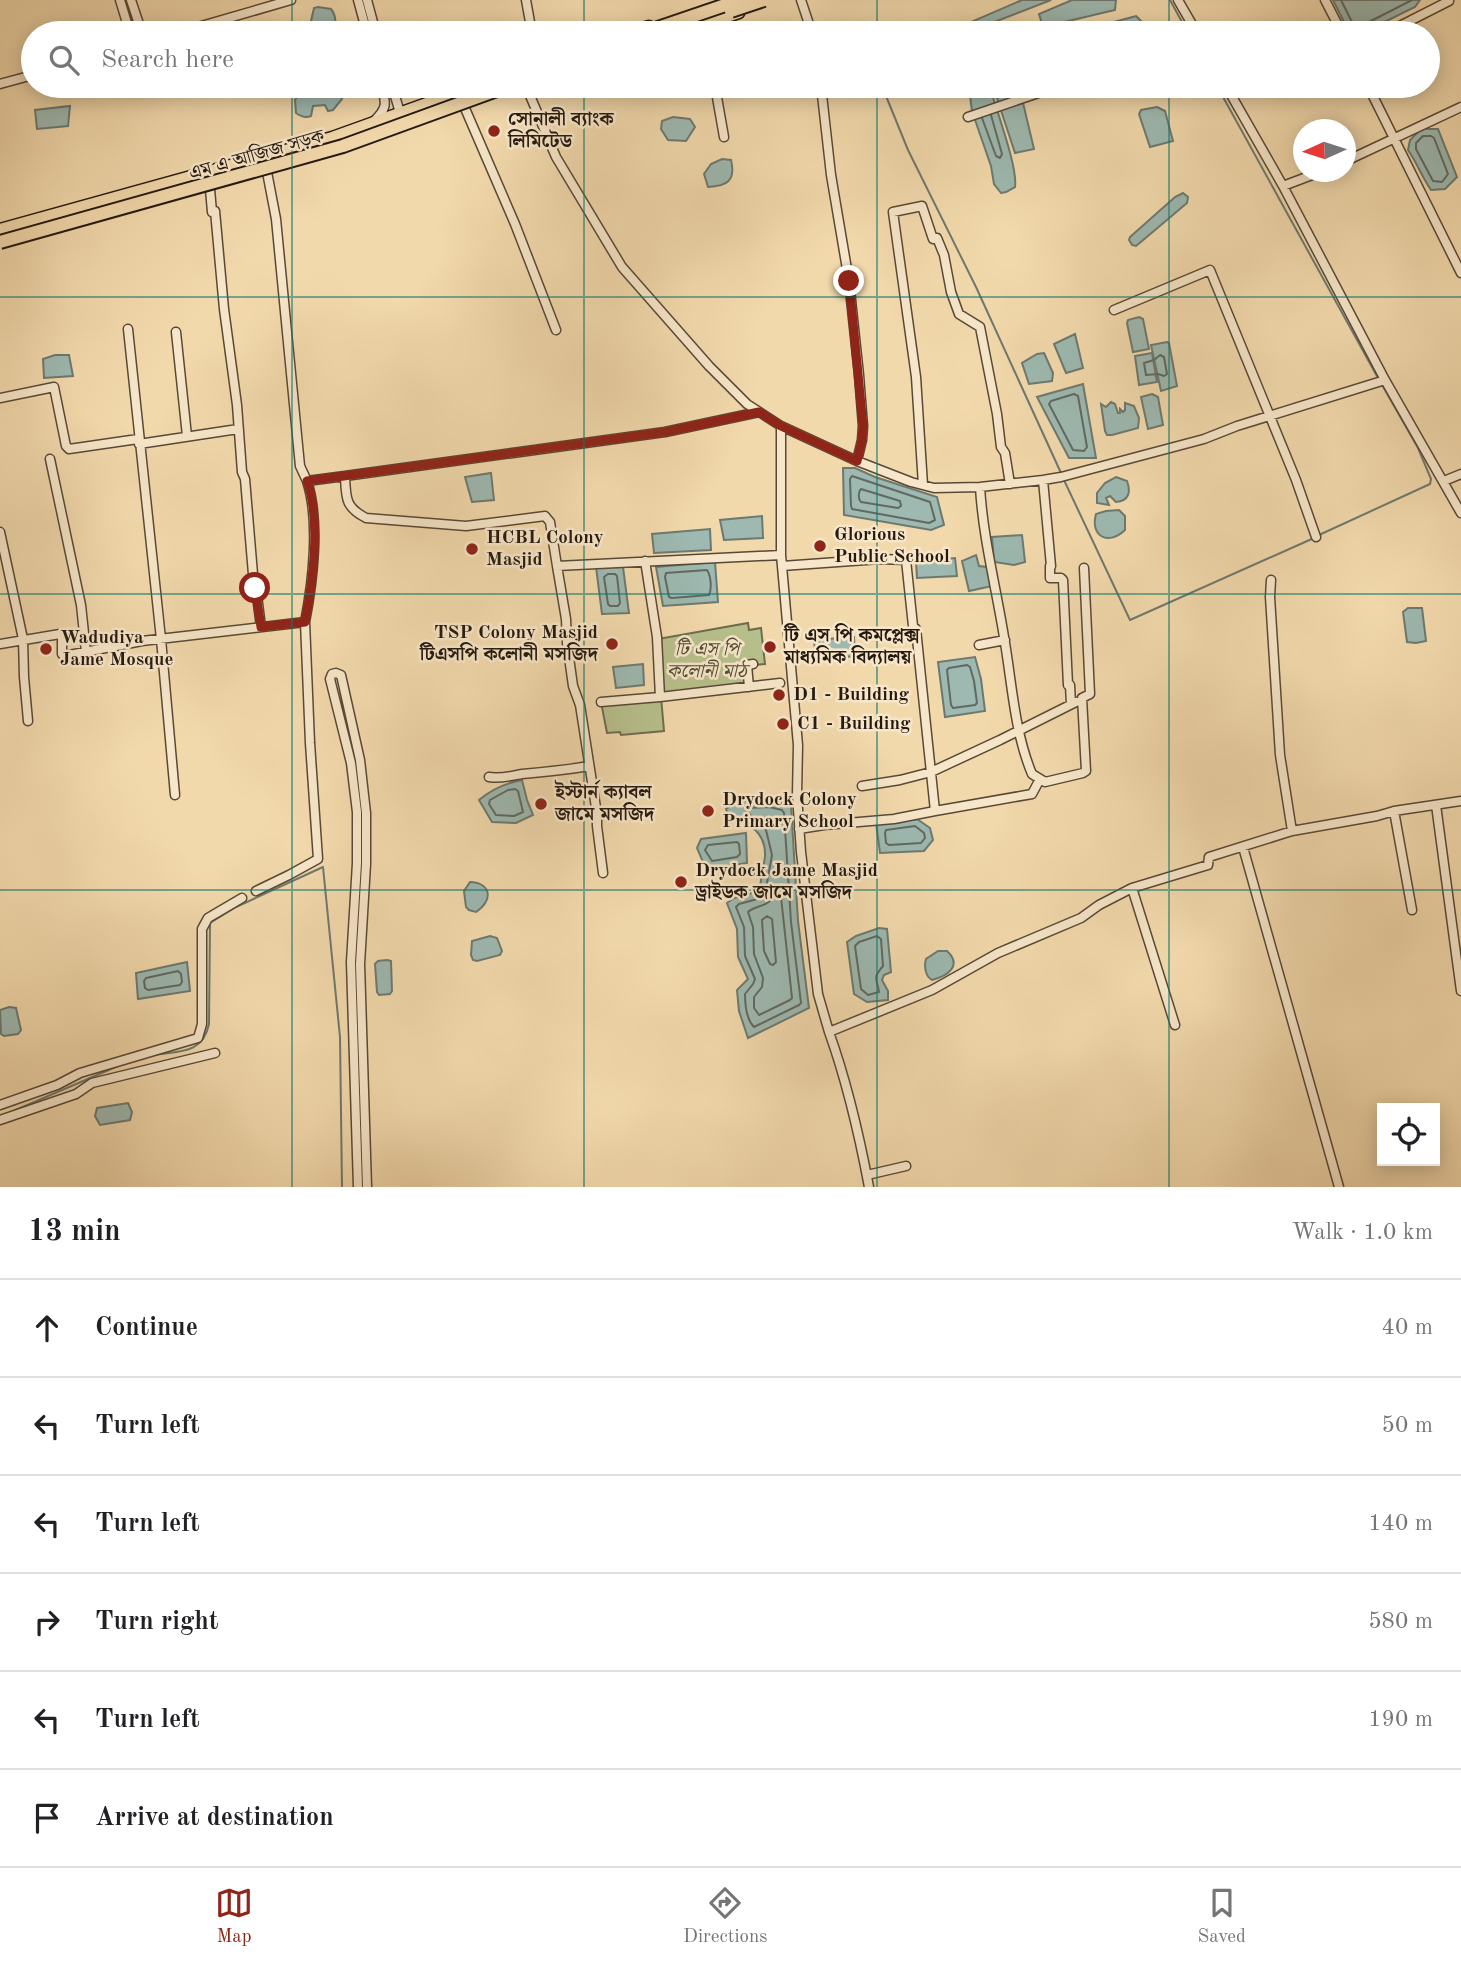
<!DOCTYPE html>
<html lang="en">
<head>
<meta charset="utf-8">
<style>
  body { margin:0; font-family:"Old Standard TT","Noto Serif Bengali",serif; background:#f2f2f2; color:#202124 }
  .controls { position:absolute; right:21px; bottom:21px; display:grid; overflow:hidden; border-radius:0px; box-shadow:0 4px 18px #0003 }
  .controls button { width:63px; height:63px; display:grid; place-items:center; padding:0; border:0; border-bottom:2px solid #e0e0e0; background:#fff; color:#202124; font:35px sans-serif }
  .compass { position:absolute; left:1293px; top:119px; width:63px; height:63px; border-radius:50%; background:#fff; box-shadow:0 4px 18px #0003; rotate:267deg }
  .stop { position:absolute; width:21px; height:21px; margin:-16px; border:5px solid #8f2418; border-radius:50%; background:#fff }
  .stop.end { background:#8f2418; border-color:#fff; box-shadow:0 2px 7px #0008 }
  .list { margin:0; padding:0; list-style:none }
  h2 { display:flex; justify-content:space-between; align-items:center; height:91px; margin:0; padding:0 28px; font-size:30px }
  h2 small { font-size:23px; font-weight:400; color:#757577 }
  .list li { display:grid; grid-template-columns:46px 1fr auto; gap:21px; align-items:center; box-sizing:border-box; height:98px; padding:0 28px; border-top:2px solid #e0e0e0 }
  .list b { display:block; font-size:26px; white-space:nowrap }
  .list em { font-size:23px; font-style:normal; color:#757577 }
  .icon { flex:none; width:38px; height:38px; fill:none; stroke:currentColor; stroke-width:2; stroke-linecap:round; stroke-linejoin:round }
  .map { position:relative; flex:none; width:1461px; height:1187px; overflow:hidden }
  .search { position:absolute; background:#fff; box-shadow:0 4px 18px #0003; left:21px; right:21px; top:21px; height:77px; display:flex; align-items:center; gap:18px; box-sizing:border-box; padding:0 24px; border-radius:38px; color:#757577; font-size:26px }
  .sheet { height:679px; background:#fff }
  nav { display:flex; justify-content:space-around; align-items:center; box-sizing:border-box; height:98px; border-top:2px solid #e0e0e0; background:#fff; font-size:19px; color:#757577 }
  nav a { display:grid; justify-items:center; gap:4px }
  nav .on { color:#8f2418 }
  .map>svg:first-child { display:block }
  .green { fill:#b7c08c; stroke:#6e6c4e; stroke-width:2 }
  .water { fill:#9db9b1; stroke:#6d7970; stroke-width:2 }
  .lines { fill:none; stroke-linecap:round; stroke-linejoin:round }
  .shore { stroke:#616960; stroke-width:2 }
  .stream { stroke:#6d7970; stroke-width:2 }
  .minor-casing { stroke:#584936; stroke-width:11 }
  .major-casing { stroke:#25190f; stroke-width:13 }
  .minor { stroke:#f7e6c9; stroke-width:8 }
  .major { stroke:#f2d9ac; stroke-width:10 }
  .highway-bridge-casing { stroke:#25190f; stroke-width:16; stroke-linecap:butt }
  .highway-bridge { stroke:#f2d9ac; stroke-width:12 }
  .route { stroke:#8f2418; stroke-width:9 }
  .grid { fill:none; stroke:#0f766e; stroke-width:2; stroke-opacity:0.55 }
  .poi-dot { fill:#8f2418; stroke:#f7e6c9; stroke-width:2.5 }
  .labels { text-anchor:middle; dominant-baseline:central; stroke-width:5; stroke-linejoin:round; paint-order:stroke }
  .poi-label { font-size:19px; font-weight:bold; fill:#25190f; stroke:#f7e6c9; text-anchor:start }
  .street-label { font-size:19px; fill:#25190f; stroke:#f7e6c9 }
  .park-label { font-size:19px; font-style:italic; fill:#514b34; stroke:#f7e6c9 }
</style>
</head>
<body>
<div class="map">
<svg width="1461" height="1187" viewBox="0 0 1461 1187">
  <rect width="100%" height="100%" fill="#f2d9ac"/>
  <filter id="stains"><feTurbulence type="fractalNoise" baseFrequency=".00286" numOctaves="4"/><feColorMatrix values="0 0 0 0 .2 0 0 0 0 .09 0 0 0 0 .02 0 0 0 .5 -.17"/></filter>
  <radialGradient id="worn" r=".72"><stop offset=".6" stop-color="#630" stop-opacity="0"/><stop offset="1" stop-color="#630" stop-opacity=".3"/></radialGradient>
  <path class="green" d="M748,623L749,630L761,628L765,664L748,666L749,687L661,697L664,731L621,735L620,732L607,733L601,702L660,697L658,639Z"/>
  <path class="water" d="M1022,0H1051L966,33L964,25Z
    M1072,0H1116L1115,10L1043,27L1039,14Z
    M1333,0H1420L1415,7L1362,33L1349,32Z
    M318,7L331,9C336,15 337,26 333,33H308L307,27L311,21L314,8Z
    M1136,16L1142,22L1117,33H1072Z
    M975,86L990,87C996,110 1018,167 1015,187L1006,192L1001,193L994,184L991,166L972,111L969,88Z
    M993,86H1019L1034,149L1015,153Z
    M333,90L341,93L342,99L333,110L328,111L325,105L313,106L311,116C306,118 300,116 296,113L295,100L298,96Z
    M70,106L68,126L37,129L35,110Z
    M1157,107L1165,111L1173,141L1150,147L1139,114L1141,110Z
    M673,117L690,119L695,127L686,141L668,140L661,129L662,121Z
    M1421,129H1438L1457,177L1445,189L1431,190C1422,177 1417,163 1408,150L1410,140Z
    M722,159L731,160C736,181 727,186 708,187L704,174L711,164Z
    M1183,193L1188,197L1187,203L1142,241L1136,246L1132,245L1129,240L1130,237L1175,197Z
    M1139,317L1143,319L1149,349L1133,352L1127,323L1128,320Z
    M1075,334L1083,368L1066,373L1054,344Z
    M1167,342L1169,343L1177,386L1161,391L1151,345Z
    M1044,353L1053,373L1052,381L1029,384L1022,363L1037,354Z
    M1152,353L1157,382L1139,385L1135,356Z
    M55,355H69L73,376L44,378L43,359Z
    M1083,384L1096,458H1069L1037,397Z
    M1152,394L1158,397L1163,425L1148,429L1141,397Z
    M1111,402L1115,404L1118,413H1120V409L1123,412L1125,410V403L1134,406L1139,418L1138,428L1112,435H1107L1105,431L1101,404L1106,407Z
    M843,468H855L875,477L937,497L944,525L931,530L844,515Z
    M491,473L494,500L472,502L465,477Z
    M1116,477L1127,481C1131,492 1129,501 1116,502L1110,496L1106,498L1109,505L1097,503V493L1105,483Z
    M1119,510L1125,516V530C1107,547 1090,535 1096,514L1106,511Z
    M762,516L763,538L724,540L720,520Z
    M710,529L711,550L654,553L652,534Z
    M1022,535L1025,562L1014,565L994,562L992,537Z
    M976,555L979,566L987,567L992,586L969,591L962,561Z
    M955,558L957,576L917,578L916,562Z
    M715,562L718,602L663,606L656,567Z
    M596,567H623L629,613L602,614Z
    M1408,608H1422L1426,641L1416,643L1407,642L1403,612Z
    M854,637L855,656L824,659L815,649L814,640Z
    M975,657L981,679L985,711L945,717L938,662Z
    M643,664L644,685L616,688L613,667Z
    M522,780L527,800L533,815L516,823L492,822L479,800C492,789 506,783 522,780Z
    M769,800L791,805L798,921L809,1008L748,1038L739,1011L737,990L748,979L738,957L737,929L727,903L734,898L760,891C760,879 764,867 765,856C766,833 749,822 729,817L726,809L738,801Z
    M917,819L930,828L933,840L924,851L880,853L876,823Z
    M746,833L747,863L706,869L697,848L701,839Z
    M470,882C492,883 493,901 476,912L469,910L466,907L464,891Z
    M879,928L887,929L891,972L884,975L882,980L888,991V1000L867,1002L854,994L847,942L856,936Z
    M490,936L497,938L502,951L500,955L477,961L473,960L471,955L472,941Z
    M938,951H947C963,966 947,976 932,980C925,976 924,966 926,959Z
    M387,960L391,961L392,991L390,994L379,995L377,992L375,964L378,961Z
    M187,962L190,991L138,999L136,973Z
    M9,1007L16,1008L21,1030L18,1034L4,1036L1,1034L0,1010Z
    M128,1103L132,1112L130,1120L100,1125L95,1116L97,1108Z"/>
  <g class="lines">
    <path class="shore" d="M1341,0L1355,28L1358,30L1365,24L1412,0
      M982,118L996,156L1000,158L1002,154L991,115
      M1423,136H1431L1434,138L1448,174L1442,182L1433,181L1416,149V143Z
      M1160,355L1164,357L1167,374L1164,376L1158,374L1146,375L1144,363L1154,360Z
      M1074,394L1078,396L1087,447L1084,451L1073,450L1049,404L1051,401Z
      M852,476L930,502L935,520L929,523L852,509L851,506L850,479Z
      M861,489L900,501L901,506L898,508L861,502C858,499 858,492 861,489Z
      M707,570C711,576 712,589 709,595L672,598L669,597L665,577L666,573Z
      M608,574H615L617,576L620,603L618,606H610L608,604L604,577Z
      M967,665L970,667L974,681L977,703L975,705L953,708L951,705L947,670L949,668Z
      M515,789L518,791L523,812L514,816L496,815L489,804L490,800L508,790Z
      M769,807L782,810L784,813L791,922L801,1003L799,1005L754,1027C746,1019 745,1005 745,994L753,984L755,979L745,956L744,927L736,907L739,904L761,898L765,894L772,855L766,830L746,811L749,808Z
      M915,826L924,833L925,838L921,843L889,845L886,843L885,833L886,830Z
      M737,842L739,844L740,854L737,857L712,861L705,850L708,845Z
      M776,895L781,897L792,998L790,1000L759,1015L754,1008V997L762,987L763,978L754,954L753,927L748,912C757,904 765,909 776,895Z
      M767,916L772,919L776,962L773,965L770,964L764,951L762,920Z
      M877,936L881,939L883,966C872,979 877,978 879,992L868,995L861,989L855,946L859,942Z
      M178,971L181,974L182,982L180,985L148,990L145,988L144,981L146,978Z"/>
    <path class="stream" d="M1170,0L1188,33
      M1217,86L1378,378
      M886,96L908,150L976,287L1061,473
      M1063,478L1130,620L1314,538
      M1319,535L1430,484L1431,479L1418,448L1381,383
      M153,1055C179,1051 203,1054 209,1024L210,923L236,907L323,867L340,1037L342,1187
      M11,1112L118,1066"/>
    <g class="minor-casing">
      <path id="minor" d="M120,0L130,33
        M131,0L142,33
        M358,0L367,33
        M367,0L376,33
        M526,0L532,33
        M801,0L812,33
        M1178,0L1197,33
        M1325,0L1342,33
        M177,33L291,0
        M1386,33L1449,1
        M0,84L33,75
        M392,86L401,116
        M526,86L556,157L622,267L709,366L747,404L781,426V555L798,745L797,795L801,852L818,994L829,1032
        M715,86L724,137
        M821,86L831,175L849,281L859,375L863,426L862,440L857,461
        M1226,86L1283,186L1385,380L1461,513
        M1368,86L1461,273
        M464,106L515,224L556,330
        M968,117L1059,86
        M373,122C387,109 387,104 381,86
        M1346,161L1461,107
        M267,172L276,219L300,466L307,481L345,476C346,498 345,507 366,518L466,526L545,516L550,522L557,566L781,555
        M1283,186L1320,172
        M210,189L212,212L215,211L224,309L237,405L242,472L245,479L254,586L256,588L261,627
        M1114,310L1210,270L1296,480L1316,537
        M128,329L161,639L175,795
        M176,332L187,436
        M0,398L54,387L66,446L69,449L138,439
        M781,426L857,461L911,482L934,488L980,487L1043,480L1061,477L1204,439L1237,426L1385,380
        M139,444L238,429
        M50,459L81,605L86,652
        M345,476L665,432L759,412
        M1043,480L1051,566H1050V578H1061L1063,580L1068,685H1070L1071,704
        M1444,481L1461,474
        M923,485L916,377L893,212L922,206L933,239L937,238L944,255L951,292L959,314L980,327L997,414L1001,447L1005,453L1010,484
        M980,487C983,538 996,587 1004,637C1012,682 1014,731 1032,774L1045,782L1083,773L1086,771L1082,698L1090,694L1084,568
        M0,532L23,639L24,677L28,721
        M645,561L657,637L660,697L780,683
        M557,566L566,619L567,643L573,686L580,705L597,814V826L603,873
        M782,566L880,559L906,560L913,626L916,629L935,811L1032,794L1040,779
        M1271,580L1270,597L1280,755L1292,831
        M305,622C313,581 320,521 307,481
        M0,644L60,634L62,635V654L64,656L142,641L305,622L310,743L318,859L289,875L256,891
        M979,645L1005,640
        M749,687L747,665L753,664
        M601,702L660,697
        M489,777C501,779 511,776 522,774C545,772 567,770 589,766
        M862,786L900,780L931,772L1000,740L1076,702
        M1436,805L1461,991
        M1394,811L1412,910
        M799,829L824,825L894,819L935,811
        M1243,847L1339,1187
        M1132,888L1175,1025
        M0,1105L57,1085L80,1073L198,1038L202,1024V929L208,918L242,898
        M0,1120L76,1094L92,1083L215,1053
        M867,1175L906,1166
        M358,1187L351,962L357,863V812L351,763L330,679L332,674L336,673L341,675L360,760L366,813V864L360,964L367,1187
        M869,1187C859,1134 847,1082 829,1032L932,990L998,953L1081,918L1099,905L1132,888L1208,865L1209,857L1292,831L1377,816L1394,811L1461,801"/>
    </g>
    <g class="major-casing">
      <path id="major" d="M626,33L649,26
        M679,33L739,13
        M0,229L332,137L474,86"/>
    </g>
    <use href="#minor" class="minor"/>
    <use href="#major" class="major"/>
    <g class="highway-bridge-casing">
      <path id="highway-bridge" d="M731,11L764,0
        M643,33L740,0
        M0,242L343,146L508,86"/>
    </g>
    <use href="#highway-bridge" class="highway-bridge"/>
  </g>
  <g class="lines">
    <path class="route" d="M255,588L261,627L305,622C313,581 321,520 307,481L665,432L759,412L781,426L857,461L862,440L863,426L849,281"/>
  </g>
  <path class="grid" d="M292,0V33M584,0V33M877,0V33M1169,0V33M292,86V1187M584,86V1187M877,86V1187M1169,86V1187M0,297H1461M0,594H1461M0,890H1461"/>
  <g class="poi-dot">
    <circle cx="494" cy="131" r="7"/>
    <circle cx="820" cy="546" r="7"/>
    <circle cx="472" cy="549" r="7"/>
    <circle cx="612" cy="644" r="7"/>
    <circle cx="770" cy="647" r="7"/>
    <circle cx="46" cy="649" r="7"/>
    <circle cx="779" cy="695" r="7"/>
    <circle cx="783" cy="724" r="7"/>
    <circle cx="541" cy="804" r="7"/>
    <circle cx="708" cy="811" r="7"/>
    <circle cx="681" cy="882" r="7"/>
  </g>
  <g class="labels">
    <g class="poi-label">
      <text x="508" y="120">সোনালী ব্যাংক<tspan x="508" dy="22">লিমিটেড</tspan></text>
      <text x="834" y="535">Glorious<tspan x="834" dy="22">Public School</tspan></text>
      <text x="486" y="538">HCBL Colony<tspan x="486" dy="22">Masjid</tspan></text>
      <text x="598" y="633" text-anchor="end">TSP Colony Masjid<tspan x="598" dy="22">টিএসপি কলোনী মসজিদ</tspan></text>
      <text x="784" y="636">টি এস পি কমপ্লেক্স<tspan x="784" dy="22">মাধ্যমিক বিদ্যালয়</tspan></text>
      <text x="60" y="638">Wadudiya<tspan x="60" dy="22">Jame Mosque</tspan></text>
      <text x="793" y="695">D1 - Building</text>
      <text x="797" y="724">C1 - Building</text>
      <text x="555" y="793">ইস্টার্ন ক্যাবল<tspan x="555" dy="22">জামে মসজিদ</tspan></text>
      <text x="722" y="800">Drydock Colony<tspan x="722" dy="22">Primary School</tspan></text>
      <text x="695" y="871">Drydock Jame Masjid<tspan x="695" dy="22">ড্রাইডক জামে মসজিদ</tspan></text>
    </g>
    <g class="street-label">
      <text transform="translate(257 156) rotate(-16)">এম এ আজিজ সড়ক</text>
    </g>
    <g class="park-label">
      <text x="707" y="650">টি এস পি<tspan x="707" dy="22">কলোনী মাঠ</tspan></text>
    </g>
  </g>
  <rect width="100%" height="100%" filter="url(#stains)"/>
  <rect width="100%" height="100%" fill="url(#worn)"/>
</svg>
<div class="controls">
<button><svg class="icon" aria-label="locate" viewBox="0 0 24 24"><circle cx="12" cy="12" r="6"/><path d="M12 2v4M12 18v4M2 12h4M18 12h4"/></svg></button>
</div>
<svg class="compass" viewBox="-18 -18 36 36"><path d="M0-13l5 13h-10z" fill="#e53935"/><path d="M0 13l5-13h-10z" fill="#757577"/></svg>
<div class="stop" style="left:255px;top:588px"></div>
<div class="stop end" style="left:849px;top:281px"></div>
<div class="search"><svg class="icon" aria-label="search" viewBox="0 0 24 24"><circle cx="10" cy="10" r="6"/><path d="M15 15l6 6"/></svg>Search here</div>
</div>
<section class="sheet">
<h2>13 min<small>Walk · 1.0 km</small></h2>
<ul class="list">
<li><svg class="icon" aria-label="ahead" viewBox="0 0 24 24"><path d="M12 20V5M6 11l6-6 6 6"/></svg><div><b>Continue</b></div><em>40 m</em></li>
<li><svg class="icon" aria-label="left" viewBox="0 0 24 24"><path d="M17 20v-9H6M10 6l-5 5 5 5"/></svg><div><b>Turn left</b></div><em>50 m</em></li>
<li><svg class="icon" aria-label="left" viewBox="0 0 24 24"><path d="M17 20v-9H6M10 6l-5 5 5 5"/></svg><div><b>Turn left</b></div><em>140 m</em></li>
<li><svg class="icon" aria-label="right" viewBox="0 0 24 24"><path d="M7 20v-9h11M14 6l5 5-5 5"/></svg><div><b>Turn right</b></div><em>580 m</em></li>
<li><svg class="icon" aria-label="left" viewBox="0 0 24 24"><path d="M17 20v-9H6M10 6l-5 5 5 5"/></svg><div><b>Turn left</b></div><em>190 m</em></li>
<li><svg class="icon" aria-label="arrive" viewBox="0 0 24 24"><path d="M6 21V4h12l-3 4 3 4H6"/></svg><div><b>Arrive at destination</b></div></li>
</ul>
</section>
<nav>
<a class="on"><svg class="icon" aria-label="map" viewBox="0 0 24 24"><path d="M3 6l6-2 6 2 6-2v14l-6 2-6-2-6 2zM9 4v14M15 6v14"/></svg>Map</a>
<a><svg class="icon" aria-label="directions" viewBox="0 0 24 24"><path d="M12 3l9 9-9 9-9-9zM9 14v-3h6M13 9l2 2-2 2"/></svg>Directions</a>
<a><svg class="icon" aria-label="saved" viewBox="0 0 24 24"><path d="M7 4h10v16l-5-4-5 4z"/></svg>Saved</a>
</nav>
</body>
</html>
